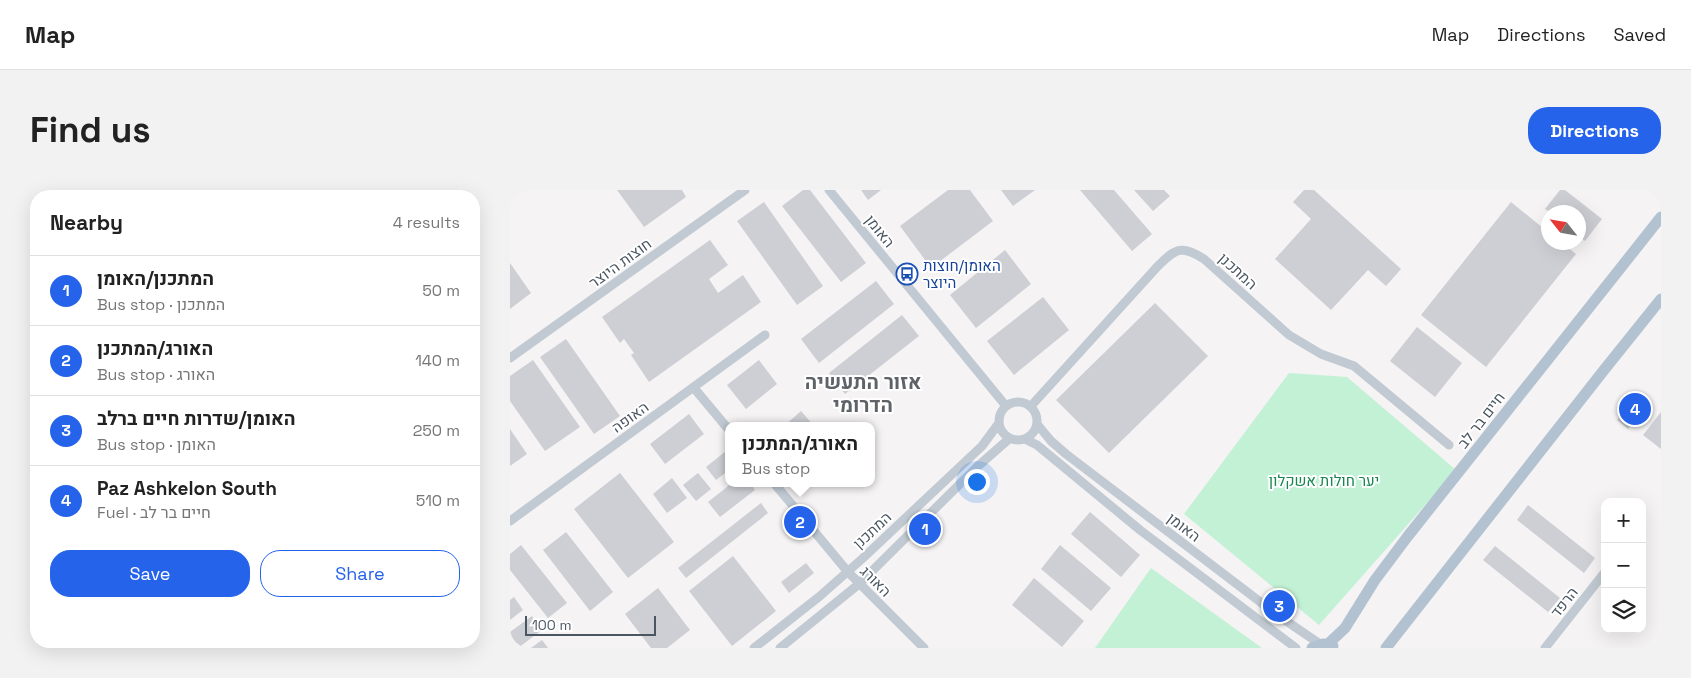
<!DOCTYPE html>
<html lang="en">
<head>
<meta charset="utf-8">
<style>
  body { margin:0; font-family:"Space Grotesk",Heebo,sans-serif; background:#f2f2f2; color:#222 }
  .controls { position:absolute; right:15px; bottom:15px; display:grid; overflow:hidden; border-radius:10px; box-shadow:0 5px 20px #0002 }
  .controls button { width:45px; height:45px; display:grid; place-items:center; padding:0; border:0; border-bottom:1px solid #e0e0e0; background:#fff; color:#222; font:25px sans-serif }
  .compass { position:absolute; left:1031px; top:15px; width:45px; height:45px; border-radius:50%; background:#fff; box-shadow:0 5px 20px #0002; rotate:301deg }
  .scale { position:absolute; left:15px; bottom:12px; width:131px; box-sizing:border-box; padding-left:5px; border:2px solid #4a5661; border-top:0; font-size:14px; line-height:18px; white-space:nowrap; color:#4a5661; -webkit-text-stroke:4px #fff; paint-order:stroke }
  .you { position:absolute; left:466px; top:291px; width:18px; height:18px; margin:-12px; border:4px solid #fff; border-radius:50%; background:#1a73e8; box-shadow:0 0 0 8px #1a73e833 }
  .badge { display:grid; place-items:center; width:32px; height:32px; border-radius:50%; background:#2563eb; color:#fff; font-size:16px; font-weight:700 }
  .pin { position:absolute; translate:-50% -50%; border:2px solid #fff; box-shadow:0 1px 5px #0006 }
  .popup { position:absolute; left:215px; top:232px; width:150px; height:65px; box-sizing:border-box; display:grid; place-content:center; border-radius:10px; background:#fff; filter:drop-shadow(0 1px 4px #0005); font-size:16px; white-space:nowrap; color:#767676 }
  .popup b { font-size:19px; color:#222 }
  .popup::after { content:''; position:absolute; left:50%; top:100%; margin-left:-10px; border:10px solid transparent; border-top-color:#fff }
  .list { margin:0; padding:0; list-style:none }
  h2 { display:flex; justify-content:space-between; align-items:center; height:65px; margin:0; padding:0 20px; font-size:21px }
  h2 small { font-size:16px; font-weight:400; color:#767676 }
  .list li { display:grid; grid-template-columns:32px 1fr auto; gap:15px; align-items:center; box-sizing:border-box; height:70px; padding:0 20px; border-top:1px solid #e0e0e0 }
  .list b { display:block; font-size:19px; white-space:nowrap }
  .list p { margin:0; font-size:16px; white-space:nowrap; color:#767676 }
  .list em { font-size:16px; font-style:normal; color:#767676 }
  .actions { display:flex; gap:10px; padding:15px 20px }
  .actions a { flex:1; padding:11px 0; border:1px solid #2563eb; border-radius:20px; text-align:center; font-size:18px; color:#2563eb }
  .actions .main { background:#2563eb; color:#fff }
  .icon { flex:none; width:28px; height:28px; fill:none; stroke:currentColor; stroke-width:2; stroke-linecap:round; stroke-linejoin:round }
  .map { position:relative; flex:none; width:1151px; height:458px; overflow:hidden; border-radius:20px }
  header { display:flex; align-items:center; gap:30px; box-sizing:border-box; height:70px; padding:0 25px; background:#fff; border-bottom:1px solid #e0e0e0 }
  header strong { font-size:24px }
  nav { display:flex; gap:28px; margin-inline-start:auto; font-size:18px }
  .intro { display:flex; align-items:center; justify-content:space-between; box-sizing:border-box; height:120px; padding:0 30px }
  h1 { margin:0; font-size:35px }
  .button { padding:12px 22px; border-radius:20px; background:#2563eb; color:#fff; font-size:18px; font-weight:700 }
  main { display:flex; gap:30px; padding:0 30px }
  aside { flex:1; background:#fff; border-radius:20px; box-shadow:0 5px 20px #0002 }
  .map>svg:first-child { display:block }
  .green { fill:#c3f1d5 }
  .building { fill:#cdcfd5 }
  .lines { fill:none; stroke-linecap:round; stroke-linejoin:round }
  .minor { stroke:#c1cad2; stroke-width:9 }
  .major { stroke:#b3c2d1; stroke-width:11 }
  .labels { text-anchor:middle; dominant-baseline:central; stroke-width:4; stroke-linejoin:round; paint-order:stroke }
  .street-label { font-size:15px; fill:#4a5661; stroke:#fff }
  .transit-label { font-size:15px; fill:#164399; stroke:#fff; text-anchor:start }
  .park-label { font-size:15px; fill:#17864f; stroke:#fff }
  .district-label { font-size:20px; font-weight:bold; fill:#5f6368; stroke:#fff }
</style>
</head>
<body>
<header>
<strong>Map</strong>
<nav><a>Map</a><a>Directions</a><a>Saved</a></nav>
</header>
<div class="intro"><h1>Find us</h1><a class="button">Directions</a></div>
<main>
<aside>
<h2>Nearby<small>4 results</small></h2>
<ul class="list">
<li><span class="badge">1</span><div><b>המתכנן/האומן</b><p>Bus stop · המתכנן</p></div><em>50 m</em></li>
<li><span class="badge">2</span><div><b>האורג/המתכנן</b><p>Bus stop · האורג</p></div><em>140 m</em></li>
<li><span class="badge">3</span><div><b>האומן/שדרות חיים ברלב</b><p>Bus stop · האומן</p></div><em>250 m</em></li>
<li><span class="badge">4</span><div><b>Paz Ashkelon South</b><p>Fuel · חיים בר לב</p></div><em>510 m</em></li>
</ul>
<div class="actions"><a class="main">Save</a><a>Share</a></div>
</aside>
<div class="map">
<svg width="1151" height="458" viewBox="0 0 1151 458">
  <rect width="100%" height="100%" fill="#f5f3f3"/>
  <path class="green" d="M779,183L837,187L946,280L809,435L674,324Z
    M641,378L752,458H585Z"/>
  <path class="building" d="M107,0H172L176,7L134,37Z
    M293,0H300L356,73L331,92L272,16Z
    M351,0H371L358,10Z
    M438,0H460L483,31L421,78L390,36Z
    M491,0H525L503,16Z
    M570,0H604L642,44L622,61Z
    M624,0H654L660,6L643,21Z
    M794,0H804L891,79L876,96L858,80L821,120L765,69L801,29L783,12Z
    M1050,0H1055L1092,29L1075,51L1068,46V22H1040L1035,19Z
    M254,12L313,96L287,115L227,31Z
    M1001,12L1038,42V52H1051L1066,64L976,177L911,125Z
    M200,50L218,75L199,89L208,103L233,85L251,112L139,192L121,165L124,163L114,149L110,153L92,127Z
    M495,60L521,94L466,138L440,105Z
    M0,73L21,103L0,119Z
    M366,91L384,114L309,173L291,149Z
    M533,107L559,140L504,185L477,151Z
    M645,113L698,166L599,263L546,210Z
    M392,125L409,146L335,204L319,183Z
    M907,137L952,173L925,207L880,171Z
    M56,149L110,226L84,244L30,167Z
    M23,170L70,237L35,261L0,211V186Z
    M249,170L267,194L236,219L217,195Z
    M1126,206L1137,214L1118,239L1107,230Z
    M291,221L304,236H274Z
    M1151,222V259L1133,245Z
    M179,224L194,244L155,274L140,254Z
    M0,239L17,264L0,276Z
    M216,261L219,265V280L206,290L196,277Z
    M110,283L164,352L118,388L64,319Z
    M188,283L201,299L186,311L173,295Z
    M162,288L177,308L157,323L143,304Z
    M222,293H240L245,300L210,327L198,312Z
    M251,313L258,323L176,388L168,378Z
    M1018,315L1085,368L1074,383L1007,330Z
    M580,322L630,365L611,387L561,344Z
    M56,342L103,402L80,421L33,360Z
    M11,355L57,413L38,428L0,380V364Z
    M550,355L601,398L581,421L531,379Z
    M985,356L1050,408L1038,422L973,370Z
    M223,366L266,421L222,456L179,401Z
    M296,373L304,383L279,403L271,392Z
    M524,388L574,431L552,457L502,415Z
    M148,398L180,440L157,458H141L115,424Z
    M4,407L13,420L0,430V410Z
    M22,426L32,440L8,458H0V442Z
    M32,450L38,458H21Z"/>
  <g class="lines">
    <path class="minor" d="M319,0L496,216
      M0,168L235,0
      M184,198L219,240
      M489 231a19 19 0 1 1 38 0a19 19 0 1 1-38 0Z
      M521,216L647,77C665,59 671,54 694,69L779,145L811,164L844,176L939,255
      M527,234L541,251L556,264L766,424L810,454
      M515,249L527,255L630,340L786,458
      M264,293L338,382L414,458
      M0,331L255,145
      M244,458L310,406L353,368L472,256L489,233
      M270,458L349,394L467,277L500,248
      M1035,458L1095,382"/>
    <path class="major" d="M818,454L835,438L865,390L898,346L1151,27
      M802,458L813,454L823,456
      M876,458L1094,180L1151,109"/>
  </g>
  <defs>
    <g id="bus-ring" transform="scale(1.125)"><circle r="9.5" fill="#fff" stroke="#1a4fb4" stroke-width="1.5"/><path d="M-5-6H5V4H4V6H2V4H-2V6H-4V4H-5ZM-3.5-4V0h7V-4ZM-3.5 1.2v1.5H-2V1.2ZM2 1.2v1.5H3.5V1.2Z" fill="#1a4fb4"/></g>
  </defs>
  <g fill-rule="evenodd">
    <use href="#bus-ring" x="397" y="84"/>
  </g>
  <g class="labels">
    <g class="street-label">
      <text transform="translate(370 41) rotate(51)">האומן</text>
      <text transform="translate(110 73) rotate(-36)">חוצות היוצר</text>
      <text transform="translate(728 81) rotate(42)">המתכנן</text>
      <text transform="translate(120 227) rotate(-36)">האופה</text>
      <text transform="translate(971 230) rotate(-52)">חיים בר לב</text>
      <text transform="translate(674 337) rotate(37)">האומן</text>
      <text transform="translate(362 340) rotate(-43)">המתכנן</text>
      <text transform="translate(366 391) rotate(45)">האורג</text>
      <text transform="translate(1054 412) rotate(-52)">הרפד</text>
    </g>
    <g class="transit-label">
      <text x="413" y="75">האומן/חוצות<tspan x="413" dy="17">היוצר</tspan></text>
    </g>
    <g class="park-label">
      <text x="814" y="290">יער חולות אשקלון</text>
    </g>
    <g class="district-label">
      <text x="353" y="192">אזור התעשיה<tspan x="353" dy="23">הדרומי</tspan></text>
    </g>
  </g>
</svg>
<div class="controls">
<button>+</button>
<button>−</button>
<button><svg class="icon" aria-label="layers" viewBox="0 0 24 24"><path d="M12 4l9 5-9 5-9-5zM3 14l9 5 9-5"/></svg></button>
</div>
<svg class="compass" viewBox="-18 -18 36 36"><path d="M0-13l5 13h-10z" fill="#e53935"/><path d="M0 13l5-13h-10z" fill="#767676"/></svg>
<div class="scale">100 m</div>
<div class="you"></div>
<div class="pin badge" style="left:415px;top:339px">1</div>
<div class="pin badge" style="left:290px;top:332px">2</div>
<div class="popup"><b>האורג/המתכנן</b>Bus stop</div>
<div class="pin badge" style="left:769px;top:416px">3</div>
<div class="pin badge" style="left:1125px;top:219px">4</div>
</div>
</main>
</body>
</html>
